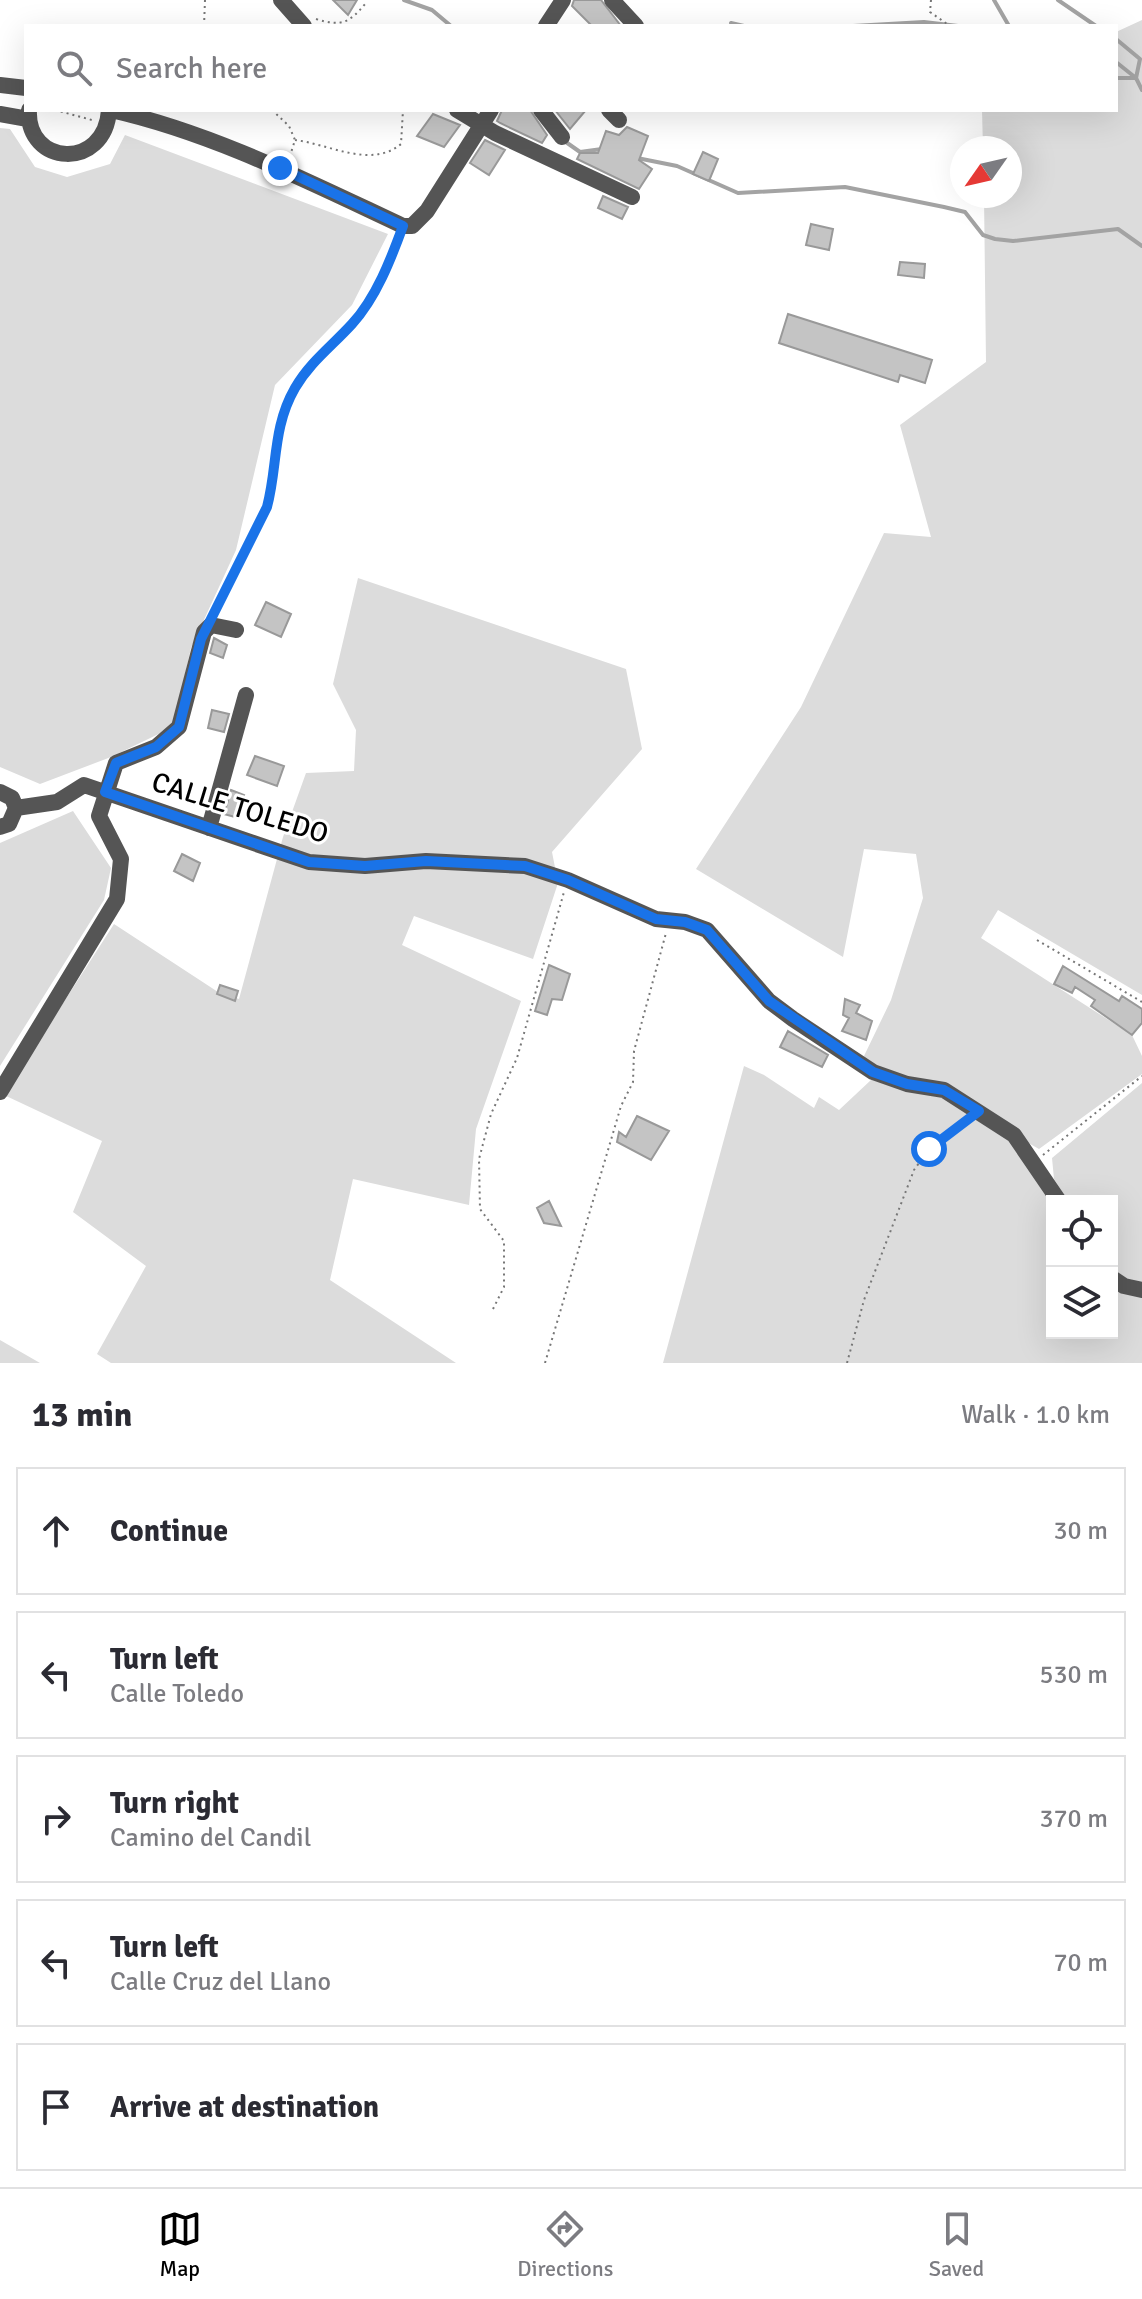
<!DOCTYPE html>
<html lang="en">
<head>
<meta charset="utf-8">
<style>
  body { margin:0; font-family:Signika,sans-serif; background:#f2f2f3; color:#2b2b33 }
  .controls { position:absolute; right:24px; bottom:24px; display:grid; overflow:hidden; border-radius:0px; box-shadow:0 8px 32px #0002 }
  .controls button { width:72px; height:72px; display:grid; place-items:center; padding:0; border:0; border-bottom:2px solid #e1e1e2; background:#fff; color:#2b2b33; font:40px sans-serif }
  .compass { position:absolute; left:950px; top:136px; width:72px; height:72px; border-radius:50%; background:#fff; box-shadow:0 8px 32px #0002; rotate:236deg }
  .stop { position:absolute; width:24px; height:24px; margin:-18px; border:6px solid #1a73e8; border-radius:50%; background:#fff }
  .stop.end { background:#1a73e8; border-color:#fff; box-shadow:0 2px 8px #0008 }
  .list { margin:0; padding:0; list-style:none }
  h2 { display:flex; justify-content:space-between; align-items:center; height:104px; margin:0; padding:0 32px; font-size:34px }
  h2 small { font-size:26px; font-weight:400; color:#7c7c81 }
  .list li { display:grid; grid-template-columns:52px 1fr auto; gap:24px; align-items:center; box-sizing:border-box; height:128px; margin:0 16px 16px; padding:0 16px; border:2px solid #e1e1e2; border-radius:0px }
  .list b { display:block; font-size:30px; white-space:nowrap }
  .list p { margin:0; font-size:26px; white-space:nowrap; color:#7c7c81 }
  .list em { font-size:26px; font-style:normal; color:#7c7c81 }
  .icon { flex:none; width:44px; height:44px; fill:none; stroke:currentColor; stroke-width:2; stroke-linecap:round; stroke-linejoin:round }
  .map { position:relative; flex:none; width:1142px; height:1363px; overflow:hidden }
  .search { position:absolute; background:#fff; box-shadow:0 8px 32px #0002; left:24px; right:24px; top:24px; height:88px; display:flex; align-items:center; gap:20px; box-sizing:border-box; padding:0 28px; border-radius:0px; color:#7c7c81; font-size:30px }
  .sheet { height:824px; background:#fff }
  nav { display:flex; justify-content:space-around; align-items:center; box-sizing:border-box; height:112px; border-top:2px solid #e1e1e2; background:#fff; font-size:22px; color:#7c7c81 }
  nav a { display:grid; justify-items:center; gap:4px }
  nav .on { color:#000 }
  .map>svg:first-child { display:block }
  .green { fill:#dcdcdc }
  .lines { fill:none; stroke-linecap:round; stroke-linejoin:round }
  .stream { stroke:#a3a3a3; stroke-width:4 }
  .building { fill:#c4c4c4; stroke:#999; stroke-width:2 }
  .path { stroke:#777; stroke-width:2; stroke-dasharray:2 4; stroke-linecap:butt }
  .minor { stroke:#555; stroke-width:16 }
  .route { stroke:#1a73e8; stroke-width:10 }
  .labels { text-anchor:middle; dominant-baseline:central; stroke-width:6; stroke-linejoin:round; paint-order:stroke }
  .street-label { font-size:28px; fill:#000; stroke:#fff }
</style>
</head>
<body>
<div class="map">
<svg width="1142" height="1363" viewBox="0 0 1142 1363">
  <rect width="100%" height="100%" fill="#fff"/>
  <path class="green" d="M1142,20V995L998,910L981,938L1132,1035L1142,1056V1074L1039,1149L1016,1136L1052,1201V1333H1112V1201H1068L1054,1179L1052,1158L1142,1083V1363H663L744,1066L764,1075L814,1108L819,1097L839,1110L871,1080L864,1056L891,1000L923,898L916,854L864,849L843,957L696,869L801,707L884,533L931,537L900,425L986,362L984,196H1010V148H983L982,110H1116V32Z
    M0,128L10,129L35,167L67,177L110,164L125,135L388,234L352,305L275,385L236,550L191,648L173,727L111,757L40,784L0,767Z
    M358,578L626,669L642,749L552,852L558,883L533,959L414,916L402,945L521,1001L476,1129L469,1205L353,1179L330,1280L456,1363H111L97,1354L146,1266L73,1212L102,1141L4,1095L114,924L218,992L239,999L283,837L306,773L354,771L356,730L333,684Z
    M73,811L111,868L104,900L0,1066V843Z
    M0,1340L40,1363H0Z"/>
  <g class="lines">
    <path class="stream" d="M404,0L432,10L451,26
      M994,0L1009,26
      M1058,0L1096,26
      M731,23L744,26
      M853,26L924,22L958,26
      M1116,39L1140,59L1136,78H1116
      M1116,62L1136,78L1142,90
      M563,140L580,152L602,149
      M637,158L677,166L738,193L845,187L944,207L965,212L983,235L995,239L1013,241L1118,229L1142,246"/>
  </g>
  <path class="building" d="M333,0H357L348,15Z
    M574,0H601L621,26H592L572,6Z
    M502,110H530L547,135L542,143L500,123L497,121Z
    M555,110H586L570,129Z
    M433,114L460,125L444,147L417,136Z
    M627,127L648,136L639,160L652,169L639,189L577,159L580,153H598L606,131L619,135Z
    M485,140L505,150L489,175L470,163Z
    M703,152L718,159L709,181L693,174Z
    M603,196L628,207L622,219L598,208Z
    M811,224L833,229L829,250L806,245Z
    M900,262L925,264L924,278L898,275Z
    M788,314L932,360L925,383L900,375L898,382L779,343Z
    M266,602L291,614L281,637L255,625Z
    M214,638L227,645L223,658L210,653Z
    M212,710L229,714L224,732L208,728Z
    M255,756L284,766L277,786L247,775Z
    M231,790L244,795L235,817L224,814Z
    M182,854L200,863L193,881L174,871Z
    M549,965L570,974L562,1000L552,999L547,1015L535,1011Z
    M1063,966L1119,1001L1122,996L1142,1009V1023L1132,1035L1091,1006L1095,1000L1075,987L1072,993L1054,984Z
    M220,985L238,991L235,1001L217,994Z
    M845,999L860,1005L856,1013L872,1021L866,1040L842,1031L849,1018L843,1015Z
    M788,1031L828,1055L822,1067L780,1047Z
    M637,1116L669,1131L651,1160L617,1142L619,1132L626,1137Z
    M549,1201L561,1226L544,1223L537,1208Z"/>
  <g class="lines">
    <path class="path" d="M931,0L930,12L950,26
      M316,19C342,27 349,23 366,3
      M204,26L205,0
      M55,110L92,120
      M272,110L289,126L295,140L289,159
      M295,140C329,144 371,169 401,144L403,110
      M216,613L267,507C278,466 272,428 294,388C309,363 332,346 352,325C373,301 387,267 398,238
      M1037,940L1142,1002
      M1043,1155L1142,1076
      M493,1309L504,1287V1241L480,1209L479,1159L491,1114L517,1058L564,892
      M545,1363L621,1106L633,1082L634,1051L666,933
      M847,1363L864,1300L914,1170L929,1149L963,1121"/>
    <path class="minor" d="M281,0L304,26
      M612,0L636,26
      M546,26L563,0
      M0,85L26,88
      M29,110C26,166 105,171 109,110
      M111,110C213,133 309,182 403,226H412L427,211L491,110
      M457,110L495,133L632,197
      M541,110L562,137
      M609,110L619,120
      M0,114L28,119
      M0,792L12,798L16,808L9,824L0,827
      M16,808L57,802L84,785L309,862L365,866L426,861L525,866L568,880L656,919L685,922L707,930L769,1001L793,1019L873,1072L907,1084L944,1090L1014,1135L1059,1201
      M209,828L246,695
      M0,1092L117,899L121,859L99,816L116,763L156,747L179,727L204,632L211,625L236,630
      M1112,1278L1124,1286L1142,1290"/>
  </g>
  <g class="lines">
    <path class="route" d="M280,168L403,226C391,259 376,298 352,324C332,346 310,362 295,388C272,428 278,466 267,507L201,639L179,727L156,747L116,763L105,792L309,862L365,866L426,861L525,866L568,880L656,919L685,922L707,930L769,1001L873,1072L907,1084L944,1090L979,1111L929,1149"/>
  </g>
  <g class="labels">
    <g class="street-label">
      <text transform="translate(240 808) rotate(17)">CALLE TOLEDO</text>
    </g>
  </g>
</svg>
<div class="controls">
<button><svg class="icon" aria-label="locate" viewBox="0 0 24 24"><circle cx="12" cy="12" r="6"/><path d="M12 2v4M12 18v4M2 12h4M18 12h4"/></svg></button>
<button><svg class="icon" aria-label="layers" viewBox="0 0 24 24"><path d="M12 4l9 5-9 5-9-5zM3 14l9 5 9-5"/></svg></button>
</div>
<svg class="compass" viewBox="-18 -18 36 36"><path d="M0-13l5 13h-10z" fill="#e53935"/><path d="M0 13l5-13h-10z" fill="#7c7c81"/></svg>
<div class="stop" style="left:929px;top:1149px"></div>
<div class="stop end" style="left:280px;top:168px"></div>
<div class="search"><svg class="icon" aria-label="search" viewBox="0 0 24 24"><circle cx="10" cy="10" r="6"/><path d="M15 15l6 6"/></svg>Search here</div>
</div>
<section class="sheet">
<h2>13 min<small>Walk · 1.0 km</small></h2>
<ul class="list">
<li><svg class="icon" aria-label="ahead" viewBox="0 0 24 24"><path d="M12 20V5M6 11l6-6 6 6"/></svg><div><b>Continue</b></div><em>30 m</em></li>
<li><svg class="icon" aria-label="left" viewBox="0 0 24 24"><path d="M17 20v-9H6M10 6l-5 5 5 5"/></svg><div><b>Turn left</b><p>Calle Toledo</p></div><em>530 m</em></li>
<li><svg class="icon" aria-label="right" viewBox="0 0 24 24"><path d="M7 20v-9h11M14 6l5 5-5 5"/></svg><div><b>Turn right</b><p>Camino del Candil</p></div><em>370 m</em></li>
<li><svg class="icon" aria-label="left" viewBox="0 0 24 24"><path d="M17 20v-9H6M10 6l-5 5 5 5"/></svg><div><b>Turn left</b><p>Calle Cruz del Llano</p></div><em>70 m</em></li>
<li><svg class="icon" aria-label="arrive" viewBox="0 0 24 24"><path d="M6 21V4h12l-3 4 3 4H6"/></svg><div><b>Arrive at destination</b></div></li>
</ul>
</section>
<nav>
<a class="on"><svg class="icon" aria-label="map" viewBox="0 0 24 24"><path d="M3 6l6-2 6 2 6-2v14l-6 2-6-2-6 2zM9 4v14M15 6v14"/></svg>Map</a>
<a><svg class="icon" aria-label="directions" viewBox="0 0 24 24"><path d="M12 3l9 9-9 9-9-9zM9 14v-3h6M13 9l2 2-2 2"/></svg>Directions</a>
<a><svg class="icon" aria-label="saved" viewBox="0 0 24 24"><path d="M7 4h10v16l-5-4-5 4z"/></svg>Saved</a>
</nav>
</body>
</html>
